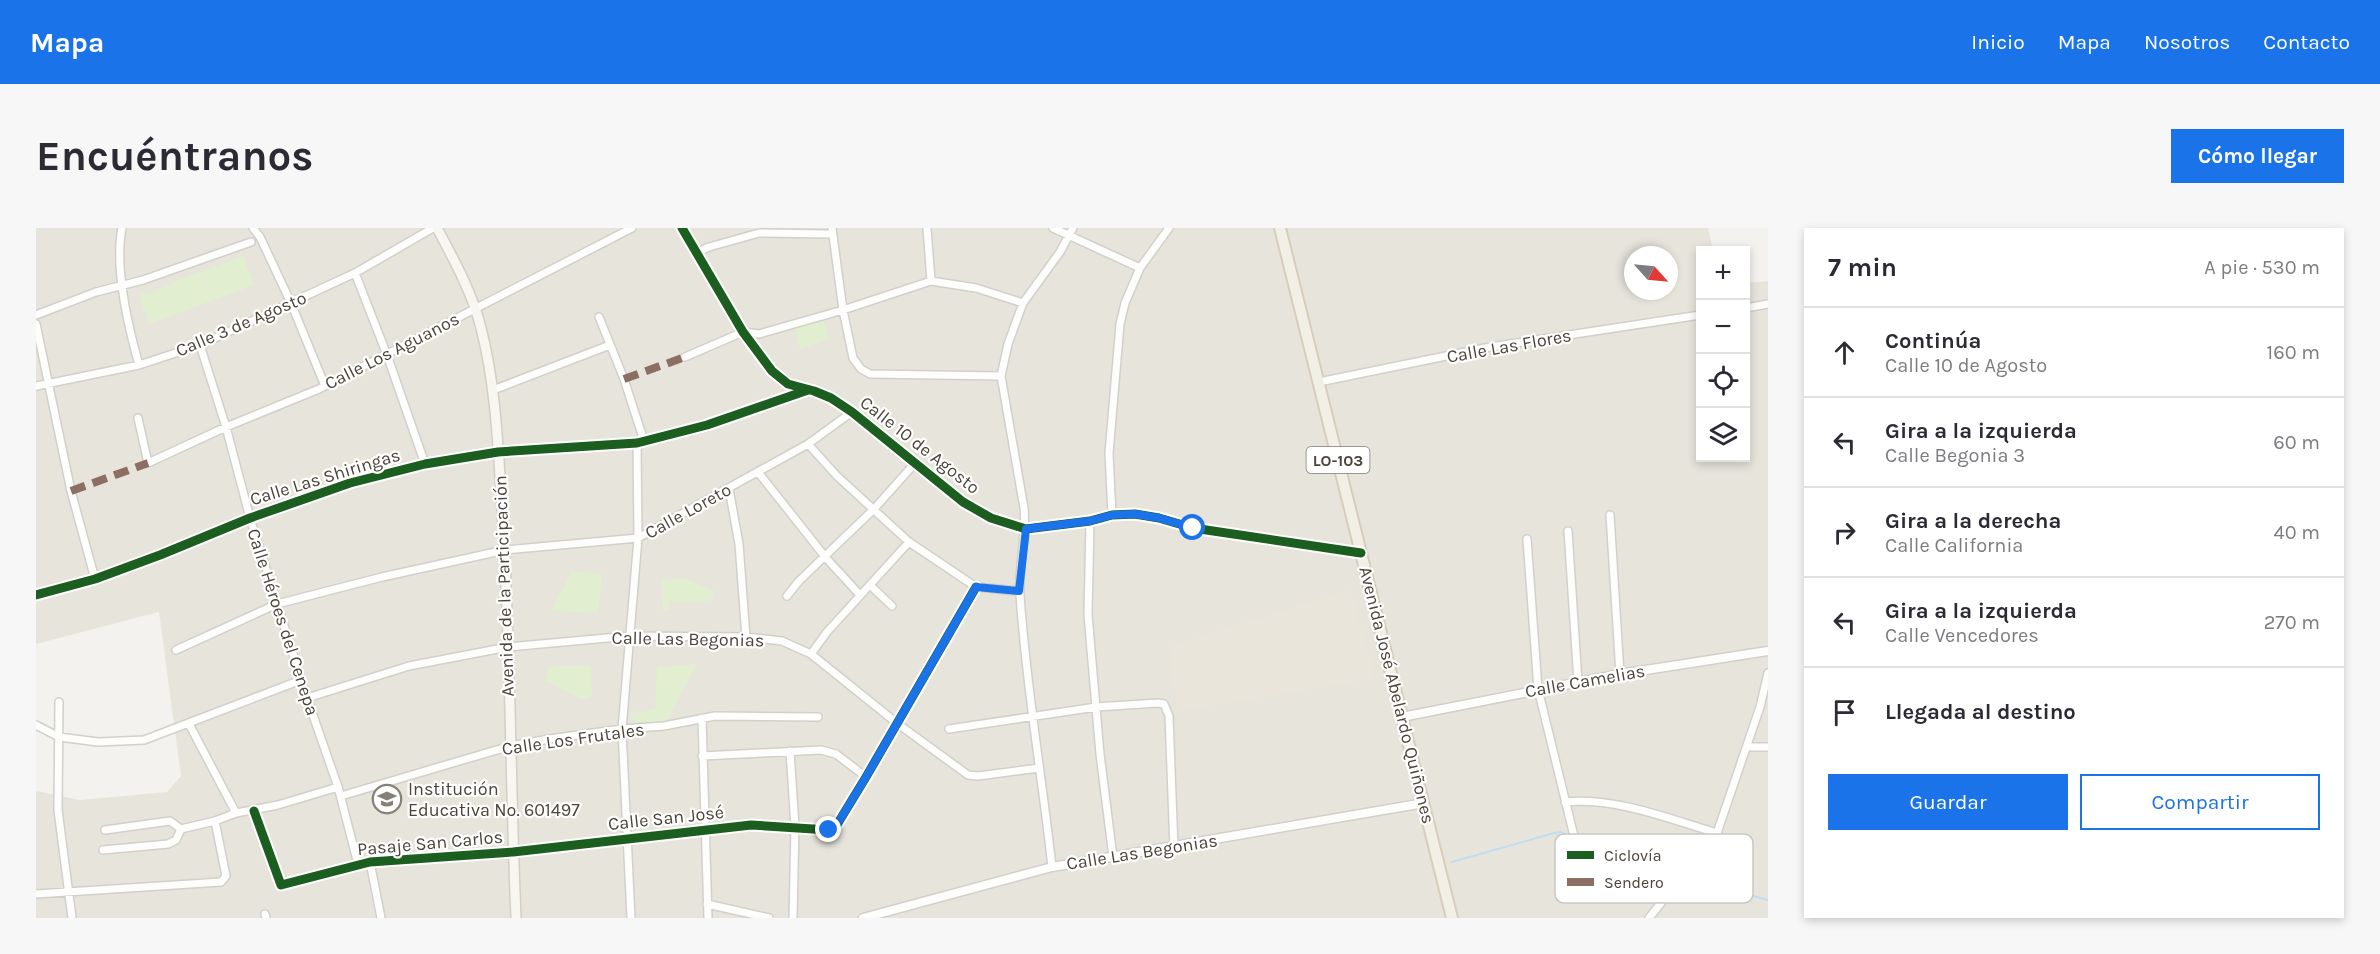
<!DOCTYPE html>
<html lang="es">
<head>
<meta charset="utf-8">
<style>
  body { margin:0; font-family:Karla,sans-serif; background:#f7f7f7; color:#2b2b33 }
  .controls { position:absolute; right:18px; top:18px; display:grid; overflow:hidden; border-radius:0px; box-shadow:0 3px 9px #0003 }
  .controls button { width:54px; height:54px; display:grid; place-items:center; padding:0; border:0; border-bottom:2px solid #e1e1e2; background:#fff; color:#2b2b33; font:30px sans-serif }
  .compass { position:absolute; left:1588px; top:18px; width:54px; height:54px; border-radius:50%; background:#fff; box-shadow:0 3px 9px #0003; rotate:117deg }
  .stop { position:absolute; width:18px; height:18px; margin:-14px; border:4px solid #1a73e8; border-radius:50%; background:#fff }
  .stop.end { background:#1a73e8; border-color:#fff; box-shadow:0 2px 6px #0008 }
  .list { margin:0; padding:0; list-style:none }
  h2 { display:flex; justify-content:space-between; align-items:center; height:78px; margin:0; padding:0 24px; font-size:26px }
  h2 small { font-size:20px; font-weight:400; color:#7c7c81 }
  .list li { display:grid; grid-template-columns:39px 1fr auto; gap:18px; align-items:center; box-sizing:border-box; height:90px; padding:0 24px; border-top:2px solid #e1e1e2 }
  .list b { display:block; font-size:22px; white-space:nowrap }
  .list p { margin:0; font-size:20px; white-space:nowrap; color:#7c7c81 }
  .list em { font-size:20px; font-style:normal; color:#7c7c81 }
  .actions { display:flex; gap:12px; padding:18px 24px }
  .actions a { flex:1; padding:14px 0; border:2px solid #1a73e8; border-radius:0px; text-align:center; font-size:21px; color:#1a73e8 }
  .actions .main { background:#1a73e8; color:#fff }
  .icon { flex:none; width:33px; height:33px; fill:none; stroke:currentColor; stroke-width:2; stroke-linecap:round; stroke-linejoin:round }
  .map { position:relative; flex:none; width:1732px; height:690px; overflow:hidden; border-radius:0px }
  header { display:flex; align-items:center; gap:36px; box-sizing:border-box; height:84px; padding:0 30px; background:#1a73e8; color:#fff }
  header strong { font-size:28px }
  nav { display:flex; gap:33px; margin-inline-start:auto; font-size:21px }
  .intro { display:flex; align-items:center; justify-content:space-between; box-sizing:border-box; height:144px; padding:0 36px }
  h1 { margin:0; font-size:42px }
  .button { padding:15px 27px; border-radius:0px; background:#1a73e8; color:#fff; font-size:21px; font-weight:700 }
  main { display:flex; gap:36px; padding:0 36px }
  aside { flex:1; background:#fff; border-radius:0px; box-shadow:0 3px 9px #0003 }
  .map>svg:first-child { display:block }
  .residential { fill:#e7e4dc; fill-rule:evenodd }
  .education { fill:#eae5da }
  .green { fill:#e1eecf }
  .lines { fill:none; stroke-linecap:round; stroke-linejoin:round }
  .stream { stroke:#c0ddf1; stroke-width:2 }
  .minor-casing { stroke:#d2d0cb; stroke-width:10 }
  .tertiary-casing { stroke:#d2d0cb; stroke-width:11 }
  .secondary-casing { stroke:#d3cfc5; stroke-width:12 }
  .primary-casing { stroke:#d6cebb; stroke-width:14 }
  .minor { stroke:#fdfdfc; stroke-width:7 }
  .tertiary { stroke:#fdfdfc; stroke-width:8 }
  .secondary { stroke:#f7f6f1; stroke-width:9 }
  .primary { stroke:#f2efe6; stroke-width:10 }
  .quiet { stroke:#8d6e63; stroke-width:8; stroke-dasharray:15 8; stroke-linecap:butt }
  .cycleway-casing { stroke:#fff; stroke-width:13 }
  .cycleway { stroke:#1b5e20; stroke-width:9 }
  .route { stroke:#1a73e8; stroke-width:8 }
  .labels { text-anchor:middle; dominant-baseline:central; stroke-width:4.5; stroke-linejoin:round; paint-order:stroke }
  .shield { fill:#fff; stroke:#817c74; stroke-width:1.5 }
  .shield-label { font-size:16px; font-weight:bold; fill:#4b4439 }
  .street-label { font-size:18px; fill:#4b4439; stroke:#fff }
  .poi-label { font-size:18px; fill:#4b4439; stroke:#fff; text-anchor:start }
  .key { fill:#fff; stroke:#c9c7c4; stroke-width:1.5 }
  .key-label { font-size:16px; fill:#4b4439 }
</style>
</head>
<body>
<header>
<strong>Mapa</strong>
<nav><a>Inicio</a><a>Mapa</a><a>Nosotros</a><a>Contacto</a></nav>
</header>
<div class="intro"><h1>Encuéntranos</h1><a class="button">Cómo llegar</a></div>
<main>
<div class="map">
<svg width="1732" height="690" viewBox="0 0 1732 690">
  <rect width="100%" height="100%" fill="#f4f2ee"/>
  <path class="residential" d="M0,0H1672L1677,22H1664V230H1710V55L1732,53V690H0V563L44,572L131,564L145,548L123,384L0,416ZM1597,27H1633V63H1597Z"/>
  <path class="education" d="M1314,362L1339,450L1142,483L1134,418Z"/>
  <path class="green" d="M207,28L218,57L113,96L103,67L121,63L142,52Z
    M780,91H787L793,111L764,121L759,100Z
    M536,343L566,346L562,385L515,383Z
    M648,350L678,363L676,372C662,375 648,377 633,373V382H627L625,352Z
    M661,436L630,495L599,496L593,483L607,484L619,480L621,439Z
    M555,437L556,468L547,472L509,452L513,438Z"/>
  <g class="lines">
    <path class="stream" d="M1542,614L1626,662H1632
      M1416,634L1518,605L1525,604L1537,611
      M1637,663L1678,660L1696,662L1732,672"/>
    <g class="minor-casing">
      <path id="minor" d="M86,0C78,40 92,98 103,137
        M217,0L224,9L255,75L289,158
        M646,0L707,104L736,143L752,156L778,163L795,170L816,184L927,274L955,290L990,301L1054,293L1076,287L1099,286L1123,290L1157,300L1325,325
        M796,0L807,82L817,130L825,141L834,146L965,148
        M891,0L895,53
        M1017,0L1104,40
        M660,25L673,19L723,5L795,6
        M319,45L351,127L389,236
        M1710,80L1732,76
        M0,87L60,64L107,52L215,14
        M563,89L588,151L608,213
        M0,96L35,263L59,351
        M164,117L190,199L214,290L271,470L302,559L322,636
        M649,129L707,104L723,106L807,82L895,53L940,60L987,75
        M1283,154L1454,119L1664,87
        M0,158L103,137L164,117L319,45L397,0
        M457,162L574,117
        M102,190L112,235L190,199L283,161L596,0
        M772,216L801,248L873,314L940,359L983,363
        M722,244L790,330L824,367
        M693,261L703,316L710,409
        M1076,287L1073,225L1084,96L1089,75L1104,40L1133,0
        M1574,287L1584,446
        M1054,293L1052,387L1064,526L1077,629
        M1532,303L1542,454
        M1491,311L1502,461L1548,649
        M834,357L856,378
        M0,367L59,351L124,327L214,290L314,255L389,236L462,224L601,215L671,197L773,162
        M751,368L763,353L838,281L880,234
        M140,422L241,376L346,349L469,322L602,310L772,216L816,184
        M775,426L791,404L873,314
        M271,470L373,438L472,419L593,408L710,409L746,413L775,426L862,496L932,547L942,548L1003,540
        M23,474L22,582L36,690
        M666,490L672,690
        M153,496L200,585
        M0,497L23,509L62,514L108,512L265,452
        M913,501L1060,479L1122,475L1128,476L1133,488L1138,620
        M1711,519H1732
        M754,523L759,599L757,690
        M666,528L785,522L800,526L830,549
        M305,568L474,518L513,511L586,501L628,498L679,488L782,489
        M1529,574C1580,569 1633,591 1681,605
        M218,583L245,657L334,634L477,624L715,597L793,602L802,595L830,549L940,359
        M69,602L134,593L145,601L179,593L200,585L242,577L302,559
        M67,622L132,616L140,612L145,601
        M334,634L345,690
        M1016,639C1006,548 990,458 984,367C982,338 991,309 988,280L965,148L972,116L987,75L1024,24L1037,0
        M0,666L185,654L190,648L179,593
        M671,676L733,690
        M229,686L230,690
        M595,690L586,501L602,310L601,215
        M1613,690L1681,605L1724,479L1732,445"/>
    </g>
    <g class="tertiary-casing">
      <path id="tertiary" d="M1366,489L1584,446L1732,423
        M827,690L1016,639L1388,575"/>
    </g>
    <g class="secondary-casing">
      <path id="secondary" d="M401,0C418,32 436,64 445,100C460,158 462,220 466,280C475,417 474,554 480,690"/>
    </g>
    <g class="primary-casing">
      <path id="primary" d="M1244,0L1416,690"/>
    </g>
    <use href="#minor" class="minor"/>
    <use href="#tertiary" class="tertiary"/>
    <use href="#secondary" class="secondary"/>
    <use href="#primary" class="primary"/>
    <path class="quiet" d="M588,151L649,129
      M35,263L112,235"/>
    <g class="cycleway-casing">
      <path id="cycleway" d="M646,0L707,104L736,143L752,156L778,163L795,170L816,184L927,274L955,290L990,301L1054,293L1076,287L1099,286L1123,290L1157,300L1325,325
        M0,367L59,351L124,327L214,290L314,255L389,236L462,224L601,215L671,197L772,162
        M218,583L245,657L334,634L477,624L715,597L793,602L802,595L830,549L940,359"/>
    </g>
    <use href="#cycleway" class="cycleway"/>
  </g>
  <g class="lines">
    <path class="route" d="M793,602L802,595L830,549L940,359L983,363L990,301L1054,293L1076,287L1099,286L1123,290L1157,300"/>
  </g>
  <defs>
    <g id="school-ring" transform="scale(1.5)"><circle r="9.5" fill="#fff" stroke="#868178" stroke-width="1.5"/><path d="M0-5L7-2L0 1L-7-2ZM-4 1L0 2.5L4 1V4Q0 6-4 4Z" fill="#868178"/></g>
  </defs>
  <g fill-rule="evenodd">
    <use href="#school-ring" x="351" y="571"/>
  </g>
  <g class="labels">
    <rect class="shield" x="1270.5" y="219" width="63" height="26" rx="4.5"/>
    <g class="shield-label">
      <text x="1302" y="232">LO-103</text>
    </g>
    <g class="street-label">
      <text transform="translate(205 96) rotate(-23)">Calle 3 de Agosto</text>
      <text transform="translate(1473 118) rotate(-10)">Calle Las Flores</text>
      <text transform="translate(356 123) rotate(-27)">Calle Los Aguanos</text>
      <text transform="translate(884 217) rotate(38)">Calle 10 de Agosto</text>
      <text transform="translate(289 249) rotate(-17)">Calle Las Shiringas</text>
      <text transform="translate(652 283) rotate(-29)">Calle Loreto</text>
      <text transform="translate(468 358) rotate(-92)">Avenida de la Participación</text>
      <text transform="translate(247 394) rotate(72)">Calle Héroes del Cenepa</text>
      <text transform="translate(652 411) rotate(1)">Calle Las Begonias</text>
      <text transform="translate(1549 453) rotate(-10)">Calle Camelias</text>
      <text transform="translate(1361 467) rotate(76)">Avenida José Abelardo Quiñones</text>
      <text transform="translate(537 511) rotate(-8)">Calle Los Frutales</text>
      <text transform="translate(630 590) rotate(-6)">Calle San José</text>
      <text transform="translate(394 615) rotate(-5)">Pasaje San Carlos</text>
      <text transform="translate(1106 624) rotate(-9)">Calle Las Begonias</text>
    </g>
    <g class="poi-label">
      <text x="372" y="561">Institución<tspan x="372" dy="21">Educativa No. 601497</tspan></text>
    </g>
  </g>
  <rect x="1519" y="606" width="198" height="69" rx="9" class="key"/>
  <rect x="1531" y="623" width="27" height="8" fill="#1b5e20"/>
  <rect x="1531" y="650" width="27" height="8" fill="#8d6e63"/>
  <g class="key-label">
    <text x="1568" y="633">Ciclovía</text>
    <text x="1568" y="660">Sendero</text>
  </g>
</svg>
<div class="controls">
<button>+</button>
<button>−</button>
<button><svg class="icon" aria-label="locate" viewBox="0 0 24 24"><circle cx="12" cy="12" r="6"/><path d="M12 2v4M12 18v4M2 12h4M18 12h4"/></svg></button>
<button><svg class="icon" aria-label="layers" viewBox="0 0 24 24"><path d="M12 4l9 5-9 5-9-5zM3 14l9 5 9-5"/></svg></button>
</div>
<svg class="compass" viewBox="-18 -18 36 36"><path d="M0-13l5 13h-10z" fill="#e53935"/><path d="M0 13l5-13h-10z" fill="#7c7c81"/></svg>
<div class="stop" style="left:1157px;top:300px"></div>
<div class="stop end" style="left:793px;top:602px"></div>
</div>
<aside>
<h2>7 min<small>A pie · 530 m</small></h2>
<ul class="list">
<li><svg class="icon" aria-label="ahead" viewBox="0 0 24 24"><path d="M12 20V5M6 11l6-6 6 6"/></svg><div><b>Continúa</b><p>Calle 10 de Agosto</p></div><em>160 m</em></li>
<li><svg class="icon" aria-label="left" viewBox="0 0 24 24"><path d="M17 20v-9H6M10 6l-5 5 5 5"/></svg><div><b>Gira a la izquierda</b><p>Calle Begonia 3</p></div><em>60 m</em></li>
<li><svg class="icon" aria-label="right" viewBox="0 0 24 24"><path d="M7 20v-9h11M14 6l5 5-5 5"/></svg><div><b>Gira a la derecha</b><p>Calle California</p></div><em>40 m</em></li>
<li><svg class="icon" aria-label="left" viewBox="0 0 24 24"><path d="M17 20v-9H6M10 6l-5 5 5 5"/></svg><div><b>Gira a la izquierda</b><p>Calle Vencedores</p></div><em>270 m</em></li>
<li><svg class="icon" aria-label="arrive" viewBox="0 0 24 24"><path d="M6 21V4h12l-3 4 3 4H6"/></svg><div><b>Llegada al destino</b></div></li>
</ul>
<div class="actions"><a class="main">Guardar</a><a>Compartir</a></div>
</aside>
</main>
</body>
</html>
